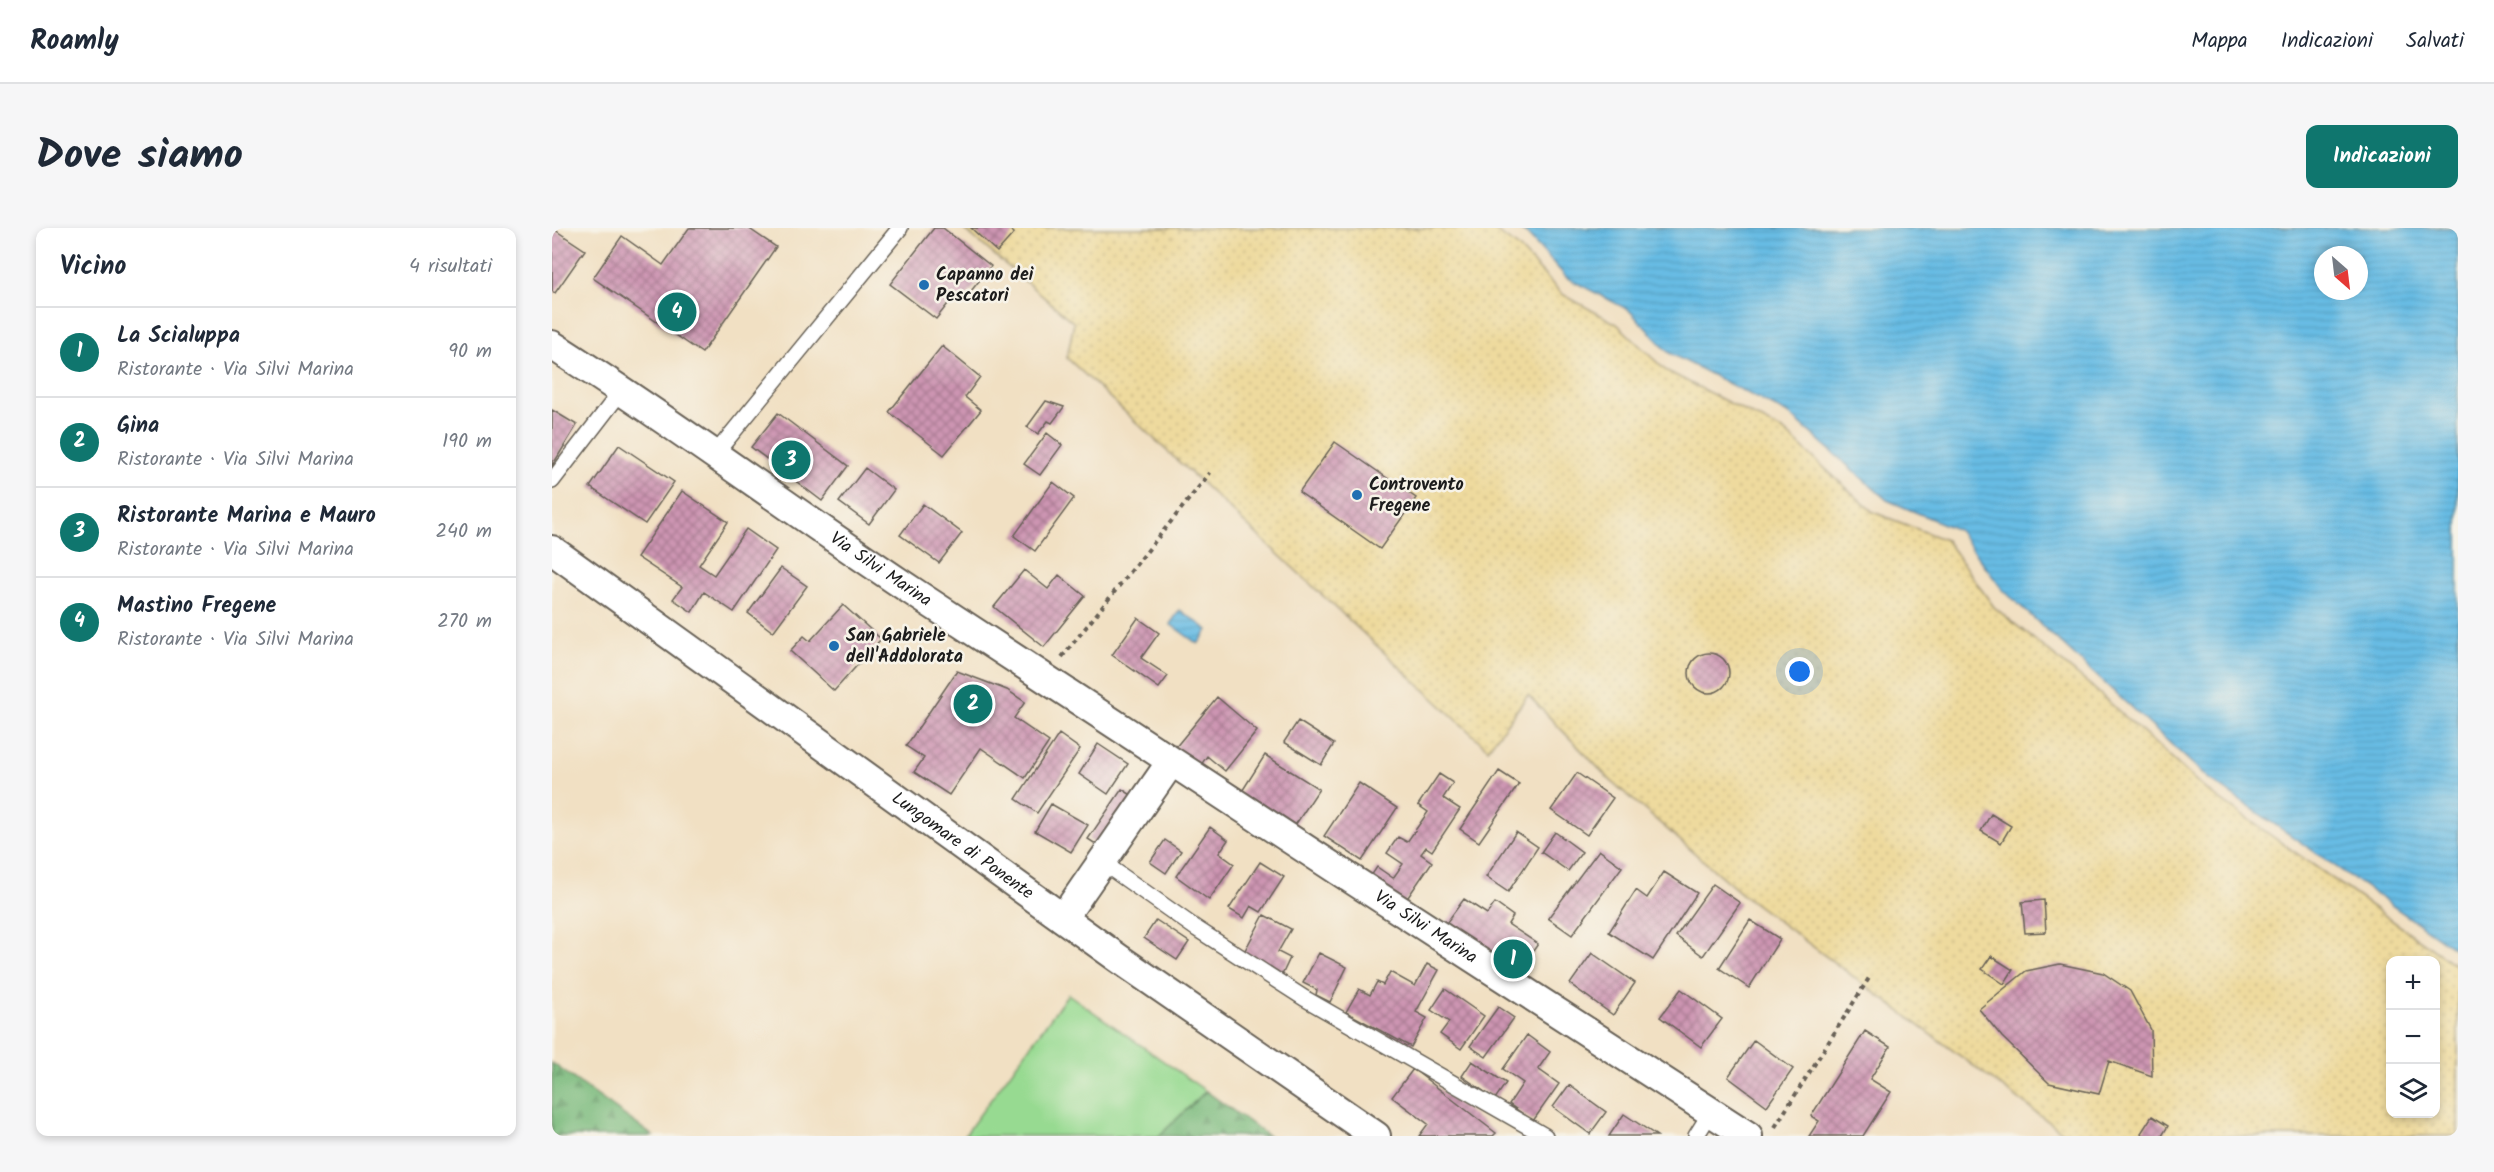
<!DOCTYPE html>
<html lang="it">
<head>
<meta charset="utf-8">
<style>
  body { margin:0; font-family:Kalam,sans-serif; background:#f6f6f7; color:#1f2937 }
  .controls { position:absolute; right:18px; bottom:18px; display:grid; overflow:hidden; border-radius:12px; box-shadow:0 3px 9px #0003 }
  .controls button { width:54px; height:54px; display:grid; place-items:center; padding:0; border:0; border-bottom:2px solid #e0e1e3; background:#fff; color:#1f2937; font:30px sans-serif }
  .compass { position:absolute; left:1762px; top:18px; width:54px; height:54px; border-radius:50%; background:#fff; box-shadow:0 3px 9px #0003; rotate:152deg }
  .you { position:absolute; left:1248px; top:444px; width:21px; height:21px; margin:-15px; border:4px solid #fff; border-radius:50%; background:#1a73e8; box-shadow:0 0 0 9px #1a73e833 }
  .badge { display:grid; place-items:center; width:39px; height:39px; border-radius:50%; background:#0f766e; color:#fff; font-size:20px; font-weight:700 }
  .pin { position:absolute; translate:-50% -50%; border:3px solid #fff; box-shadow:0 2px 6px #0006 }
  .list { margin:0; padding:0; list-style:none }
  h2 { display:flex; justify-content:space-between; align-items:center; height:78px; margin:0; padding:0 24px; font-size:26px }
  h2 small { font-size:20px; font-weight:400; color:#747a83 }
  .list li { display:grid; grid-template-columns:39px 1fr auto; gap:18px; align-items:center; box-sizing:border-box; height:90px; padding:0 24px; border-top:2px solid #e0e1e3 }
  .list b { display:block; font-size:22px; white-space:nowrap }
  .list p { margin:0; font-size:20px; white-space:nowrap; color:#747a83 }
  .list em { font-size:20px; font-style:normal; color:#747a83 }
  .icon { flex:none; width:33px; height:33px; fill:none; stroke:currentColor; stroke-width:2; stroke-linecap:round; stroke-linejoin:round }
  .map { position:relative; flex:none; width:1906px; height:908px; overflow:hidden; border-radius:12px }
  header { display:flex; align-items:center; gap:36px; box-sizing:border-box; height:84px; padding:0 30px; background:#fff; border-bottom:2px solid #e0e1e3 }
  header strong { font-size:28px }
  nav { display:flex; gap:33px; margin-inline-start:auto; font-size:21px }
  .intro { display:flex; align-items:center; justify-content:space-between; box-sizing:border-box; height:144px; padding:0 36px }
  h1 { margin:0; font-size:42px }
  .button { padding:15px 27px; border-radius:12px; background:#0f766e; color:#fff; font-size:21px; font-weight:700 }
  main { display:flex; gap:36px; padding:0 36px }
  aside { flex:1; background:#fff; border-radius:12px; box-shadow:0 3px 9px #0003 }
  .map>svg:first-child { display:block }
  .grass { fill:#97da91; stroke:#5a7b56; stroke-width:1.5 }
  .forest { fill:url(#forest-firs); stroke:#4a6b4c; stroke-width:1.5 }
  .sand { fill:url(#sand-dots); stroke:#857b5d; stroke-width:1.5; fill-rule:evenodd }
  .water { fill:url(#water-rules); stroke:#426c80; stroke-width:1.5; fill-rule:evenodd }
  .building { fill:url(#building-cross-hatch) }
  .lines { fill:none; stroke-linecap:round; stroke-linejoin:round }
  .service-casing { stroke:#676156; stroke-width:18 }
  .minor-casing { stroke:#676156; stroke-width:32 }
  .path { stroke:#676156; stroke-width:4; stroke-dasharray:4.5 4.5; stroke-linecap:butt }
  .service { stroke:#fff; stroke-width:15 }
  .minor { stroke:#fff; stroke-width:28 }
  .poi-dot { fill:#1f6fb2; stroke:#f7f3e8; stroke-width:2 }
  .labels { text-anchor:middle; dominant-baseline:central; stroke-width:5; stroke-linejoin:round; paint-order:stroke }
  .poi-label { font-size:18px; font-weight:bold; fill:#1c1c1c; stroke:#f7f3e8; text-anchor:start }
  .street-label { font-size:18px; fill:#1c1c1c; stroke:#f7f3e8 }
</style>
</head>
<body>
<header>
<strong>Roamly</strong>
<nav><a>Mappa</a><a>Indicazioni</a><a>Salvati</a></nav>
</header>
<div class="intro"><h1>Dove siamo</h1><a class="button">Indicazioni</a></div>
<main>
<aside>
<h2>Vicino<small>4 risultati</small></h2>
<ul class="list">
<li><span class="badge">1</span><div><b>La Scialuppa</b><p>Ristorante · Via Silvi Marina</p></div><em>90 m</em></li>
<li><span class="badge">2</span><div><b>Gina</b><p>Ristorante · Via Silvi Marina</p></div><em>190 m</em></li>
<li><span class="badge">3</span><div><b>Ristorante Marina e Mauro</b><p>Ristorante · Via Silvi Marina</p></div><em>240 m</em></li>
<li><span class="badge">4</span><div><b>Mastino Fregene</b><p>Ristorante · Via Silvi Marina</p></div><em>270 m</em></li>
</ul>
</aside>
<div class="map">
<svg width="1906" height="908" viewBox="0 0 1906 908">
  <defs>
    <pattern id="forest-firs" width="22" height="20" patternUnits="userSpaceOnUse" patternTransform="scale(1.5)"><rect width="22" height="20" fill="#79ba7b"/><path d="M5 1l3.5 6h-7zM16 11l3.5 6h-7z" fill="#689f6a"/></pattern>
    <pattern id="sand-dots" width="8" height="8" patternUnits="userSpaceOnUse" patternTransform="scale(1.5)"><rect width="8" height="8" fill="#eeda9e"/><path d="M2 2h.1M6 6h.1" fill="none" stroke="#ccba88" stroke-width="1.8" stroke-linecap="round"/></pattern>
    <pattern id="water-rules" width="6" height="5" patternUnits="userSpaceOnUse" patternTransform="scale(1.5)"><rect width="6" height="5" fill="#67bce4"/><path d="M0 2.5h6" fill="none" stroke="#59a1c3"/></pattern>
    <pattern id="building-cross-hatch" width="8" height="8" patternUnits="userSpaceOnUse" patternTransform="scale(1.5)"><rect width="8" height="8" fill="#cd95b2"/><path d="M0 0l8 8M0 8l8-8" fill="none" stroke="#a67990"/></pattern>
  </defs>
  <rect width="100%" height="100%" fill="#f7f3e8"/>
  <filter id="ink" filterUnits="userSpaceOnUse"><feTurbulence type="fractalNoise" baseFrequency=".0167" numOctaves="2"/><feDisplacementMap in="SourceGraphic" scale="12" xChannelSelector="R" yChannelSelector="G"/><feConvolveMatrix kernelMatrix="1 2 1 2 8 2 1 2 1" color-interpolation-filters="sRGB"/></filter>
  <filter id="wash" filterUnits="userSpaceOnUse"><feTurbulence type="fractalNoise" baseFrequency=".008" numOctaves="4" result="noise"/><feDisplacementMap in="SourceGraphic" scale="24" xChannelSelector="R" yChannelSelector="G"/><feGaussianBlur stdDeviation="1.35" result="paint"/><feColorMatrix in="noise" values="0 0 0 0 0 0 0 0 0 0 0 0 0 0 0 0 0 1.4 0 .05"/><feComposite in="paint" operator="in"/></filter>
  <g filter="url(#wash)">
    <rect width="100%" height="100%" fill="#f1e0c3"/>
    <path class="grass" d="M516,766L654,863L607,908H412Z"/>
    <path class="forest" d="M0,835L101,908H0Z
      M654,863L716,908H607Z"/>
    <path class="sand" d="M411,0H939L966,19L1010,66L1065,96L1113,142L1232,203L1321,284L1394,312L1442,379L1538,457L1653,561L1906,739V908H1516L1190,666L1058,552L976,467L936,521L515,130L522,95ZM1838,732H1884V886H1838Z"/>
    <path class="water" d="M965,0H1906V723L1657,551L1450,361L1406,302L1335,272L1238,187L1117,125L1077,82L1015,50L975,6ZM1771,27H1807V63H1771Z
      M628,382L656,402L646,416L618,396Z"/>
    <g id="blocks">
      <path class="building" d="M0,0L33,22L3,65L0,63Z
        M137,0H196L224,19L150,125L41,50L70,8L111,37Z
        M382,0H391L439,38L411,73L403,67L384,91L338,56Z
        M419,0H456L462,5L445,24Z
        M390,118L428,149L413,169L429,182L392,227L337,184Z
        M494,173L512,179L500,195L496,193L486,206L475,199Z
        M0,182L25,197L0,238Z
        M226,185L296,238L270,273L199,219Z
        M495,205L510,217L488,247L472,236Z
        M783,214L864,270L828,321L747,264Z
        M67,217L122,254L93,296L38,259Z
        M313,240L342,262L317,296L287,274Z
        M501,254L522,270L483,323L462,308Z
        M130,263L176,294L147,337L162,347L194,301L224,322L182,384L152,364L140,384L121,371L130,359L85,329Z
        M371,276L410,305L387,335L348,307Z
        M229,340L255,358L221,404L196,385Z
        M472,342L496,361L507,347L533,368L492,419L442,379Z
        M291,377L329,411L282,463L238,423L252,408L258,413Z
        M586,390L607,405L589,430L616,448L607,460L560,427Z
        M1137 445a20 20 0 1 1 40 0a20 20 0 1 1-40 0Z
        M405,443L455,462L473,474L462,490L497,514L473,550L429,520L397,567L362,544L372,530L354,518Z
        M665,469L705,503L673,543L655,528L647,540L623,520Z
        M746,493L782,516L769,537L732,514Z
        M507,506L528,521L485,585L464,571Z
        M546,516L576,536L556,566L527,546Z
        M713,527L767,561L740,602L687,568Z
        M947,543L967,556L927,614L908,601Z
        M1025,545L1061,570L1035,607L999,582Z
        M887,546L901,555L891,570L908,581L880,623L874,619L869,626L880,634L850,678L815,654L825,639L841,650L851,636L835,625L846,609L855,614L876,584L866,577Z
        M807,555L845,580L810,633L772,608Z
        M570,561L587,572L553,622L536,611Z
        M499,576L536,597L519,624L483,603Z
        M1439,586L1459,598L1449,615L1429,603Z
        M658,599L676,612L667,625L682,636L657,672L624,648Z
        M964,604L986,619L956,664L934,649Z
        M1003,604L1030,624L1016,643L989,624Z
        M613,612L629,623L614,645L598,634Z
        M1047,622L1070,639L1020,707L996,690Z
        M708,634L732,649L709,684L699,678L692,690L677,681Z
        M1112,644L1145,665L1101,732L1057,704L1084,662L1095,670Z
        M1161,656L1188,675L1151,728L1124,708Z
        M912,671L935,686L943,675L961,688L956,696L986,716L964,747L892,698Z
        M1492,672L1494,704L1473,705L1470,674Z
        M712,687L739,701L726,724L738,730L730,747L691,726Z
        M604,692L637,714L625,732L592,710Z
        M1198,692L1228,711L1197,760L1167,740Z
        M767,725L795,739L778,774L764,767L765,762L751,755Z
        M1040,725L1083,755L1061,787L1018,756Z
        M1439,728L1461,742L1452,756L1430,741Z
        M875,736L887,742L864,784L875,790L859,819L794,784L807,761L818,767L825,754L831,757L838,744L863,758Z
        M1508,736L1551,745L1578,763L1599,802L1600,848L1557,833L1547,866L1497,855L1450,809L1427,781L1474,743Z
        M893,761L932,788L909,821L888,806L897,794L879,782Z
        M1129,761L1170,791L1149,819L1108,789Z
        M946,779L962,790L934,829L918,818Z
        M1313,803L1338,819L1318,851L1339,864L1311,908H1257L1267,893L1259,888Z
        M975,807L998,824L986,841L1007,856L981,893L957,876L971,855L951,841Z
        M1202,812L1241,841L1215,878L1176,849Z
        M920,833L954,855L943,871L910,848Z
        M861,841L944,905L941,908H867L876,896L840,869Z
        M1017,857L1054,884L1038,906L1001,879Z
        M1072,886L1105,908H1057Z
        M1600,888L1616,898L1610,908H1593L1589,905Z"/>
    </g>
  </g>
  <g filter="url(#ink)">
    <use href="#blocks" fill-opacity="0" stroke="#676156" stroke-width="1.5"/>
    <g class="lines">
      <g class="service-casing">
        <path id="service" d="M163,226L348,0
          M0,253L70,162
          M550,634L645,701L752,770L993,908
          M1144,908L1159,884"/>
      </g>
      <g class="minor-casing">
        <g id="minor">
          <path id="s1" d="M0,117C124,196 241,284 363,365C639,548 918,728 1196,908"/>
          <path id="s2" d="M0,322L566,730L824,908"/>
          <path d="M511,690L619,534"/>
        </g>
      </g>
      <path class="path" d="M510,429L658,245
        M1223,899L1317,750"/>
      <use href="#service" class="service"/>
      <use href="#minor" class="minor"/>
    </g>
  </g>
  <g class="poi-dot">
    <circle cx="372" cy="57" r="6"/>
    <circle cx="805" cy="267" r="6"/>
    <circle cx="282" cy="418" r="6"/>
  </g>
  <g class="labels">
    <g class="poi-label">
      <text x="384" y="47">Capanno dei<tspan x="384" dy="21">Pescatori</tspan></text>
      <text x="817" y="257">Controvento<tspan x="817" dy="21">Fregene</tspan></text>
      <text x="294" y="408">San Gabriele<tspan x="294" dy="21">dell'Addolorata</tspan></text>
    </g>
    <g class="street-label">
      <text stroke="none"><textPath href="#s1" startOffset="398">Via Silvi Marina</textPath></text>
      <text stroke="none"><textPath href="#s2" startOffset="506">Lungomare di Ponente</textPath></text>
      <text stroke="none"><textPath href="#s1" startOffset="1050">Via Silvi Marina</textPath></text>
    </g>
  </g>
</svg>
<div class="controls">
<button>+</button>
<button>−</button>
<button><svg class="icon" aria-label="layers" viewBox="0 0 24 24"><path d="M12 4l9 5-9 5-9-5zM3 14l9 5 9-5"/></svg></button>
</div>
<svg class="compass" viewBox="-18 -18 36 36"><path d="M0-13l5 13h-10z" fill="#e53935"/><path d="M0 13l5-13h-10z" fill="#747a83"/></svg>
<div class="you"></div>
<div class="pin badge" style="left:961px;top:731px">1</div>
<div class="pin badge" style="left:421px;top:476px">2</div>
<div class="pin badge" style="left:239px;top:232px">3</div>
<div class="pin badge" style="left:125px;top:84px">4</div>
</div>
</main>
</body>
</html>
